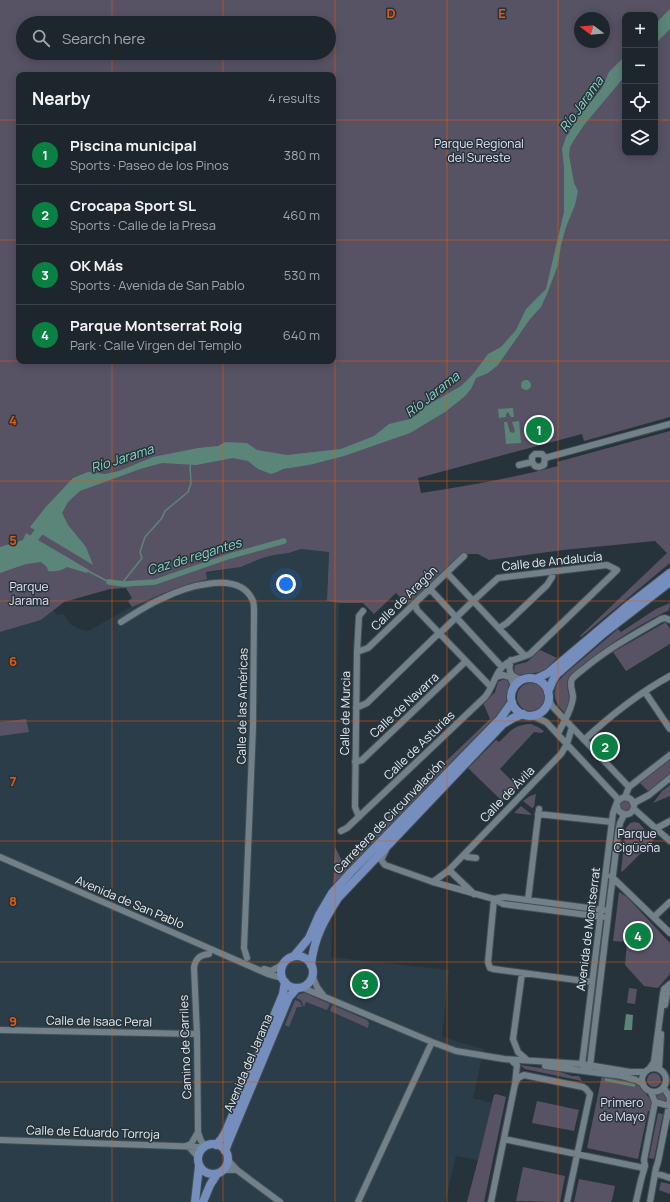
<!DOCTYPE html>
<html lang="en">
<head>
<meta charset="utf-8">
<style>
  body { margin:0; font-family:Manrope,sans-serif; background:#252e34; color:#f1f3f6 }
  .controls { position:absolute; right:12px; top:12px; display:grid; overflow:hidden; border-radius:8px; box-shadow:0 2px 10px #0003 }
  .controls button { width:36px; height:36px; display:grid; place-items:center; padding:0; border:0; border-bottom:1px solid #3b4348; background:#1d262c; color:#f1f3f6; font:20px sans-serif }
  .compass { position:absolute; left:574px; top:12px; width:36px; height:36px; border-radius:50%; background:#1d262c; box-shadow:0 2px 10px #0003; rotate:286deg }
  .you { position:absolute; left:286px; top:584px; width:14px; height:14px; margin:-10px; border:3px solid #fff; border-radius:50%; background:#1a73e8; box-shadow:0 0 0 6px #1a73e833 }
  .badge { display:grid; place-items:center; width:26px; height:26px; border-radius:50%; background:#0b8043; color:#fff; font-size:13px; font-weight:700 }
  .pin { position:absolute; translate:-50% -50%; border:2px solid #fff; box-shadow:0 1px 4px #0006 }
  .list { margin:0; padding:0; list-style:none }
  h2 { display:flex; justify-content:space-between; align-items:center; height:52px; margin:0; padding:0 16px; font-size:17px }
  h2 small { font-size:13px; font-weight:400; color:#a0a5a9 }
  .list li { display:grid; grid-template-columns:26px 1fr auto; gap:12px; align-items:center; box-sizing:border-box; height:60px; padding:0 16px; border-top:1px solid #3b4348 }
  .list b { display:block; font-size:15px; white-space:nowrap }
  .list p { margin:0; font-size:13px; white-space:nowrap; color:#a0a5a9 }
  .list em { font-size:13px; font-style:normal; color:#a0a5a9 }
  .icon { flex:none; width:22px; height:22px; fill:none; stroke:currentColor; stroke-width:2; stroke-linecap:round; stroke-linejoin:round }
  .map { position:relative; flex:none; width:670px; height:1202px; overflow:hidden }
  .search { position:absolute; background:#1d262c; box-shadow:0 2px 10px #0003; left:16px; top:16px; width:320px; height:44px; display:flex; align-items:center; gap:10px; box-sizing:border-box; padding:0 14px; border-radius:22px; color:#a0a5a9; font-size:15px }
  .panel { position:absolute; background:#1d262c; box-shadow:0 2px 10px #0003; left:16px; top:72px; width:320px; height:292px; border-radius:8px }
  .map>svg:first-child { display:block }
  .built { fill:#2a3d48 }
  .green { fill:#575365; fill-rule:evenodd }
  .water { fill:#5c857a }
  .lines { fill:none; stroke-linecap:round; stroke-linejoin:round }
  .stream { stroke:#5c857a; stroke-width:1.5 }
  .canal { stroke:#5c857a; stroke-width:5.5 }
  .river { stroke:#5c857a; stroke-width:9 }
  .minor-casing { stroke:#434e54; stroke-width:8 }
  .major-casing { stroke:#434e54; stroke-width:10 }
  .minor { stroke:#718089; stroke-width:6 }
  .major { stroke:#758ebd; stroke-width:8 }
  .grid { fill:none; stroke:#e8590c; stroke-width:1; stroke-opacity:0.55 }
  .labels { text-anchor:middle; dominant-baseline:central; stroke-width:3; stroke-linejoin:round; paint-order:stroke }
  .park-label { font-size:12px; fill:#e5e1f8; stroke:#27333b }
  .street-label { font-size:12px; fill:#e6eef3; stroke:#27333b }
  .water-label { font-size:13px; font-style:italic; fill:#8dd7c5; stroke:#27333b }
  .grid-label { font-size:13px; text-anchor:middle; font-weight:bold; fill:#e8590c; stroke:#27333b; stroke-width:3; stroke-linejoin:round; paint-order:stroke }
</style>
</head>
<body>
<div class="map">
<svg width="670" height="1202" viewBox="0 0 670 1202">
  <rect width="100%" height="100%" fill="#27333b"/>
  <path class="built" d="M301,549L329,551L327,601L339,603L335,821L331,957L449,970L442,1036L455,1041L484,1049L473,1098L492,1103L478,1160L456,1156L445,1202H0V632L41,620L54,610L56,615L64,614L70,624L79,629L88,631L131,607L164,593L207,579L206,573L241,567L262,558L274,555L289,553Z"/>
  <path class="green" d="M0,0H670V417L584,441L582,434L418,478L421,493C467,486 513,478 558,466L557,462L670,431V563L581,637L580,636L667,553L655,541L563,550L489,560L478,554H462L408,605L396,593L374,614L363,603H339L327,601L329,552L301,549L289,553L274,555L262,558L241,567L206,572L207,579L164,593L132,607L128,601L132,598L126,588L110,589L64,602L41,620L0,632ZM625,15H655V153H625ZM580,18H604V42H580ZM23,23H329V53H23ZM19,75H333V361H19Z
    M670,603L669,610C632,628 600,650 570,676C565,683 568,689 569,696C569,702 567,708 565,713C551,700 551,687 565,674L618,629L621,632L656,609Z
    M666,622L670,629V644L626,671L613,652Z
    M540,650L557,658L547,668L541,672L519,675L515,673L514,670L515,665L527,662Z
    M504,679L508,681C511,687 506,703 503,709L348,869L333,886L335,847L342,861L490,719L484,705L483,704L495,692L498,682Z
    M517 697a14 14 0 1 1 28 0a14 14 0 1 1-28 0Z
    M26,719L29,732L0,736V722Z
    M531,724L538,727L544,731L542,733L534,732L500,769L518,787L502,801L468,768L496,740L499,742C511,731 513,725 531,724Z
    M670,759V775L649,792L640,783Z
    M670,785V796L653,803L662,791Z
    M536,794L534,807L532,808L523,801L530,796Z
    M620 806a5 5 0 1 1 10 0a5 5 0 1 1-10 0Z
    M521,806L531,814V815L514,813Z
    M635,822L639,823L654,840L622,872L621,871L626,828L630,823Z
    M619,892L627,897L670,943V974L658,988L644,986L625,965L627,942L613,941Z
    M629,988L637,989L635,1004L627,1003Z
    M305,993L330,1004L327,1010L306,1002L304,1007L301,1000L296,998L299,994Z
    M295,1000L300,1002L302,1007H297L289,1027L285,1025Z
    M332,1005L367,1020L369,1023L368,1028L330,1011Z
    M520,1065L555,1070L572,1076H579L582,1081L525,1069Z
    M647 1080a7 7 0 1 1 14 0a7 7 0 1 1-14 0Z
    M602,1075L635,1082L638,1084L653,1103L652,1112L648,1111L638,1159L587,1148Z
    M661,1092L665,1095L667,1102L658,1100L655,1096Z
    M496,1094L506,1097L484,1202H467L478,1160L494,1095Z
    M537,1101L579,1110L574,1131L532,1123Z
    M658,1113L663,1114L654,1159L649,1158Z
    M523,1167L565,1176L560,1202L516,1201Z
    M579,1179L615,1186L612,1200L611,1202H574Z
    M661,1182L670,1184V1194L659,1190Z"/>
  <path class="water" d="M670,9V29L655,44V24Z
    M625,56V76L584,125L574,140L570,147L569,155L574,183L578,191L575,205L566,227L561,245L558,265L547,294L541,307L530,319L498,365L488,373L476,378L471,389L464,397L445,412L410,433L344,456L309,465L283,469L277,472L271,474L258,469L248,461L233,458L196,465L162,463L140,469L80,491L68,502L62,513L68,525L86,547L93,565L30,527L45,508L73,478L88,472L105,474L119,471L153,457L198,448L218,446L225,442L247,443L257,450L287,455L341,449L374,436L389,424L410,419L419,413L424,407L461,386L474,373L488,354L501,347L516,330L526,309L546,289L564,212V167L562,149L566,137L569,133L573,124L602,88L609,72Z
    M521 385a5 5 0 1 1 10 0a5 5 0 1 1-10 0Z
    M513,408L514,417H511L508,412L506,414V417L499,418L498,409Z
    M542,419L547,438L534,442L530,423Z
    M519,421L521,443L506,444L504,422H507L510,432L513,433L515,431L512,422Z
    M26,533L89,570L87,573L67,567C61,571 55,572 48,571L47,567L41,562L26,564L0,573V547L23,540Z
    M626,1014L633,1015L632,1030H624Z
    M605,1078L635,1084V1087L605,1081Z"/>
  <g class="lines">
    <path class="stream" d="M88,571L109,582H123L142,558L140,552L145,537L162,518L165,511L188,492L191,483L190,466L191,464"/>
    <path class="canal" d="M109,582L124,584L155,582L230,556L284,541"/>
    <path class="river" d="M27,547L45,524"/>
    <g class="minor-casing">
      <path id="minor" d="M545,458L670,424
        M532,462L535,466L539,467L544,465L545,458
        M532,462V457L535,454H542L545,458
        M519,465L532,462
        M447,573L525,656
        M430,589L502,667
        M415,604L417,610L491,687
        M121,622C134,614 147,605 161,599C183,588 239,568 253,601C254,604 254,609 254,613L253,727L244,948L247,958
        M499,628L507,623L547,585L552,577L553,571
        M441,632L471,603
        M357,652L368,648L464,556
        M511,660C507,673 511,677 523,680
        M496,677L503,675L510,677L513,683L514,689
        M645,692L670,729
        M549,700L552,706L629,787
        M356,708L367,703L439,633
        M533,716L546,722L549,725L619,800
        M558,734C563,722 572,711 573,697C573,692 569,685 572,679C575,675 581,671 586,667C609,648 635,634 661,619L665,618L670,620
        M584,740C610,716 639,693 670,676
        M355,762L362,760L466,661
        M625,797L629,787L670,755
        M634,803L649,795L670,778
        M634,809L670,841
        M538,814L612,822
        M359,817L355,807L357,652L359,616L363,611
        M657,828L670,821
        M341,831L347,828L485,697C494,686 495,671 507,663C515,658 523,658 530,654L617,570L607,565L498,578L473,601
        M386,850L381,860L385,865L433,882L494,899L503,904L603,917
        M0,857L268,974L282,978
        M467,857L476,858
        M449,870L474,894
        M611,876L670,933
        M433,882L449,870L561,754L567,744L572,727
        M494,899L488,962L490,968L493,969L592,982
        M494,899L504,897L604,910
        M528,900L539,809
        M654,917L670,902
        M264,969L271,971L282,965
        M522,973L513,1039L518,1052L527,1060
        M312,975L317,987L323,995
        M301,987L432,1042L456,1051L504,1059L582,1064L630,1072H645
        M665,1005L667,994L670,990
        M0,1030L197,1034
        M545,1066L622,1076L636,1080L643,1084
        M642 1080a12 12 0 1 1 24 0a12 12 0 1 1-24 0Z
        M588,1068L590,1066L618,833L620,823L624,815
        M650,1068L654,1062L663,994L664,989L670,984
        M659,1068L661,1034
        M586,1071L582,1064L584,1049L613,813L617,802L622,798C628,796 633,799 634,806C633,815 624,817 618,810L617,805
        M515,1084L518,1078L524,1075L583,1087L586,1089L590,1094L567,1202
        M655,1102L670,1106
        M504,1139L644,1168
        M0,1140L204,1147
        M186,1146L191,1144L198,1132
        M206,1146L201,1141L198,1132L197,1034L194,967C196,958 200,955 209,954
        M187,1147L190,1148L198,1157
        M228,1160L237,1170L280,1202
        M645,1166L644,1160L655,1102L651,1092
        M224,1170H237
        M655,1173L670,1178
        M358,1202L432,1042
        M491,1202L515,1084L517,1065L513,1062
        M636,1202L641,1180L645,1166
        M650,1202L656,1168L658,1162L669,1106L670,1098L664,1088"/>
    </g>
    <g class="major-casing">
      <path id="major" d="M511 697a19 19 0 1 1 38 0a19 19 0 1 1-38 0Z
        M536,679L548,673L625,608L670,573
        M548,692L553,680L557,674L604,633L670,582
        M294,956L309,938L319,915L332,893L351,872L500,719L512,702
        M281 972a16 16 0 1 1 32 0a16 16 0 1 1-32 0Z
        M311,965C314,938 324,920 338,898L503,724L513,718L523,714
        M198 1159a15 15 0 1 1 30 0a15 15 0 1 1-30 0Z
        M216,1145L222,1138L226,1131L283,994L285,982
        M225,1151L228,1143L289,997L297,988
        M195,1202L199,1166
        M203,1202L210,1185L217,1174"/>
    </g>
    <use href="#minor" class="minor"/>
    <use href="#major" class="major"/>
  </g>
  <path class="grid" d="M112,0V23M223,0V23M335,0V1202M447,0V1202M558,0V1202M112,53V75M223,53V75M0,120H19M333,120H625M655,120H670M0,240H19M333,240H670M0,361H19M112,361V1202M223,361V1202M333,361H670M0,481H670M0,601H670M0,721H670M0,841H670M0,962H670M0,1082H670"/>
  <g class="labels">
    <g class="park-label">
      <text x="479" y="143">Parque Regional<tspan x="479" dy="14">del Sureste</tspan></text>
      <text x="29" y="586">Parque<tspan x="29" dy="14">Jarama</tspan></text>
      <text x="637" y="833">Parque<tspan x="637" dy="14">Cigüeña</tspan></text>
      <text x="622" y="1102">Primero<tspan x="622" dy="14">de Mayo</tspan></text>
    </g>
    <g class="street-label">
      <text transform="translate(552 561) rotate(-6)">Calle de Andalucía</text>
      <text transform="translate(404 598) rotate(-44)">Calle de Aragón</text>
      <text transform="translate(404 705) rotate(-43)">Calle de Navarra</text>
      <text transform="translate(242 706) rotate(-89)">Calle de las Américas</text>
      <text transform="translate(345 713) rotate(-89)">Calle de Murcia</text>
      <text transform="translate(419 745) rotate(-44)">Calle de Asturias</text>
      <text transform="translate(507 794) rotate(-46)">Calle de Ávila</text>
      <text transform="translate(389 816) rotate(-46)">Carretera de Circunvalación</text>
      <text transform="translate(130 902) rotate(23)">Avenida de San Pablo</text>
      <text transform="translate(588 929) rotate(-83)">Avenida de Montserrat</text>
      <text transform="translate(99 1021) rotate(1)">Calle de Isaac Peral</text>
      <text transform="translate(185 1047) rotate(-92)">Camino de Carriles</text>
      <text transform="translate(248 1063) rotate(-67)">Avenida del Jarama</text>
      <text transform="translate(93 1132) rotate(2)">Calle de Eduardo Torroja</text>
    </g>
    <g class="water-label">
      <text transform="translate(581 104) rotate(-54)">Río Jarama</text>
      <text transform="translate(432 394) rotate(-38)">Río Jarama</text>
      <text transform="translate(122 458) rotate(-18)">Río Jarama</text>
      <text transform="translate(194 556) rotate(-17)">Caz de regantes</text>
    </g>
  </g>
  <g class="grid-label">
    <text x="391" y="18">D</text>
    <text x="502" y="18">E</text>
    <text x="13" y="425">4</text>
    <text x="13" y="545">5</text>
    <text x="13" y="666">6</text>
    <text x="13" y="786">7</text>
    <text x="13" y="906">8</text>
    <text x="13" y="1026">9</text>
  </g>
</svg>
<div class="controls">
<button>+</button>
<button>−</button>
<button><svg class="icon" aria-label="locate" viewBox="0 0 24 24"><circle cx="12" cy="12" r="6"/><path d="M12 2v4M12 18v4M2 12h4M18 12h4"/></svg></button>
<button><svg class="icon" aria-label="layers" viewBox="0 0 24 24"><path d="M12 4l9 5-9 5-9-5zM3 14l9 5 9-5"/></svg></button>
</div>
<svg class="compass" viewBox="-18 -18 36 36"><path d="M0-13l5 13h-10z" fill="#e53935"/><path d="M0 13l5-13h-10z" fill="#a0a5a9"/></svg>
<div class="you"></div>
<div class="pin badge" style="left:539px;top:430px">1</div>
<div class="pin badge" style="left:605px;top:747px">2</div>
<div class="pin badge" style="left:365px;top:984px">3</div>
<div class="pin badge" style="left:638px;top:936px">4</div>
<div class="search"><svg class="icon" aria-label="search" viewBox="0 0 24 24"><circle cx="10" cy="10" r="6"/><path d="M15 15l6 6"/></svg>Search here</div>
<section class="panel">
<h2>Nearby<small>4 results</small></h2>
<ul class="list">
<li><span class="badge">1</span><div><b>Piscina municipal</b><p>Sports · Paseo de los Pinos</p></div><em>380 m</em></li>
<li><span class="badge">2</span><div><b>Crocapa Sport SL</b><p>Sports · Calle de la Presa</p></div><em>460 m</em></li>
<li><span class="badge">3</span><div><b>OK Más</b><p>Sports · Avenida de San Pablo</p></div><em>530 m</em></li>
<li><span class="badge">4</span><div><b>Parque Montserrat Roig</b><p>Park · Calle Virgen del Templo</p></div><em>640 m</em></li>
</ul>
</section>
</div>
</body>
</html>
